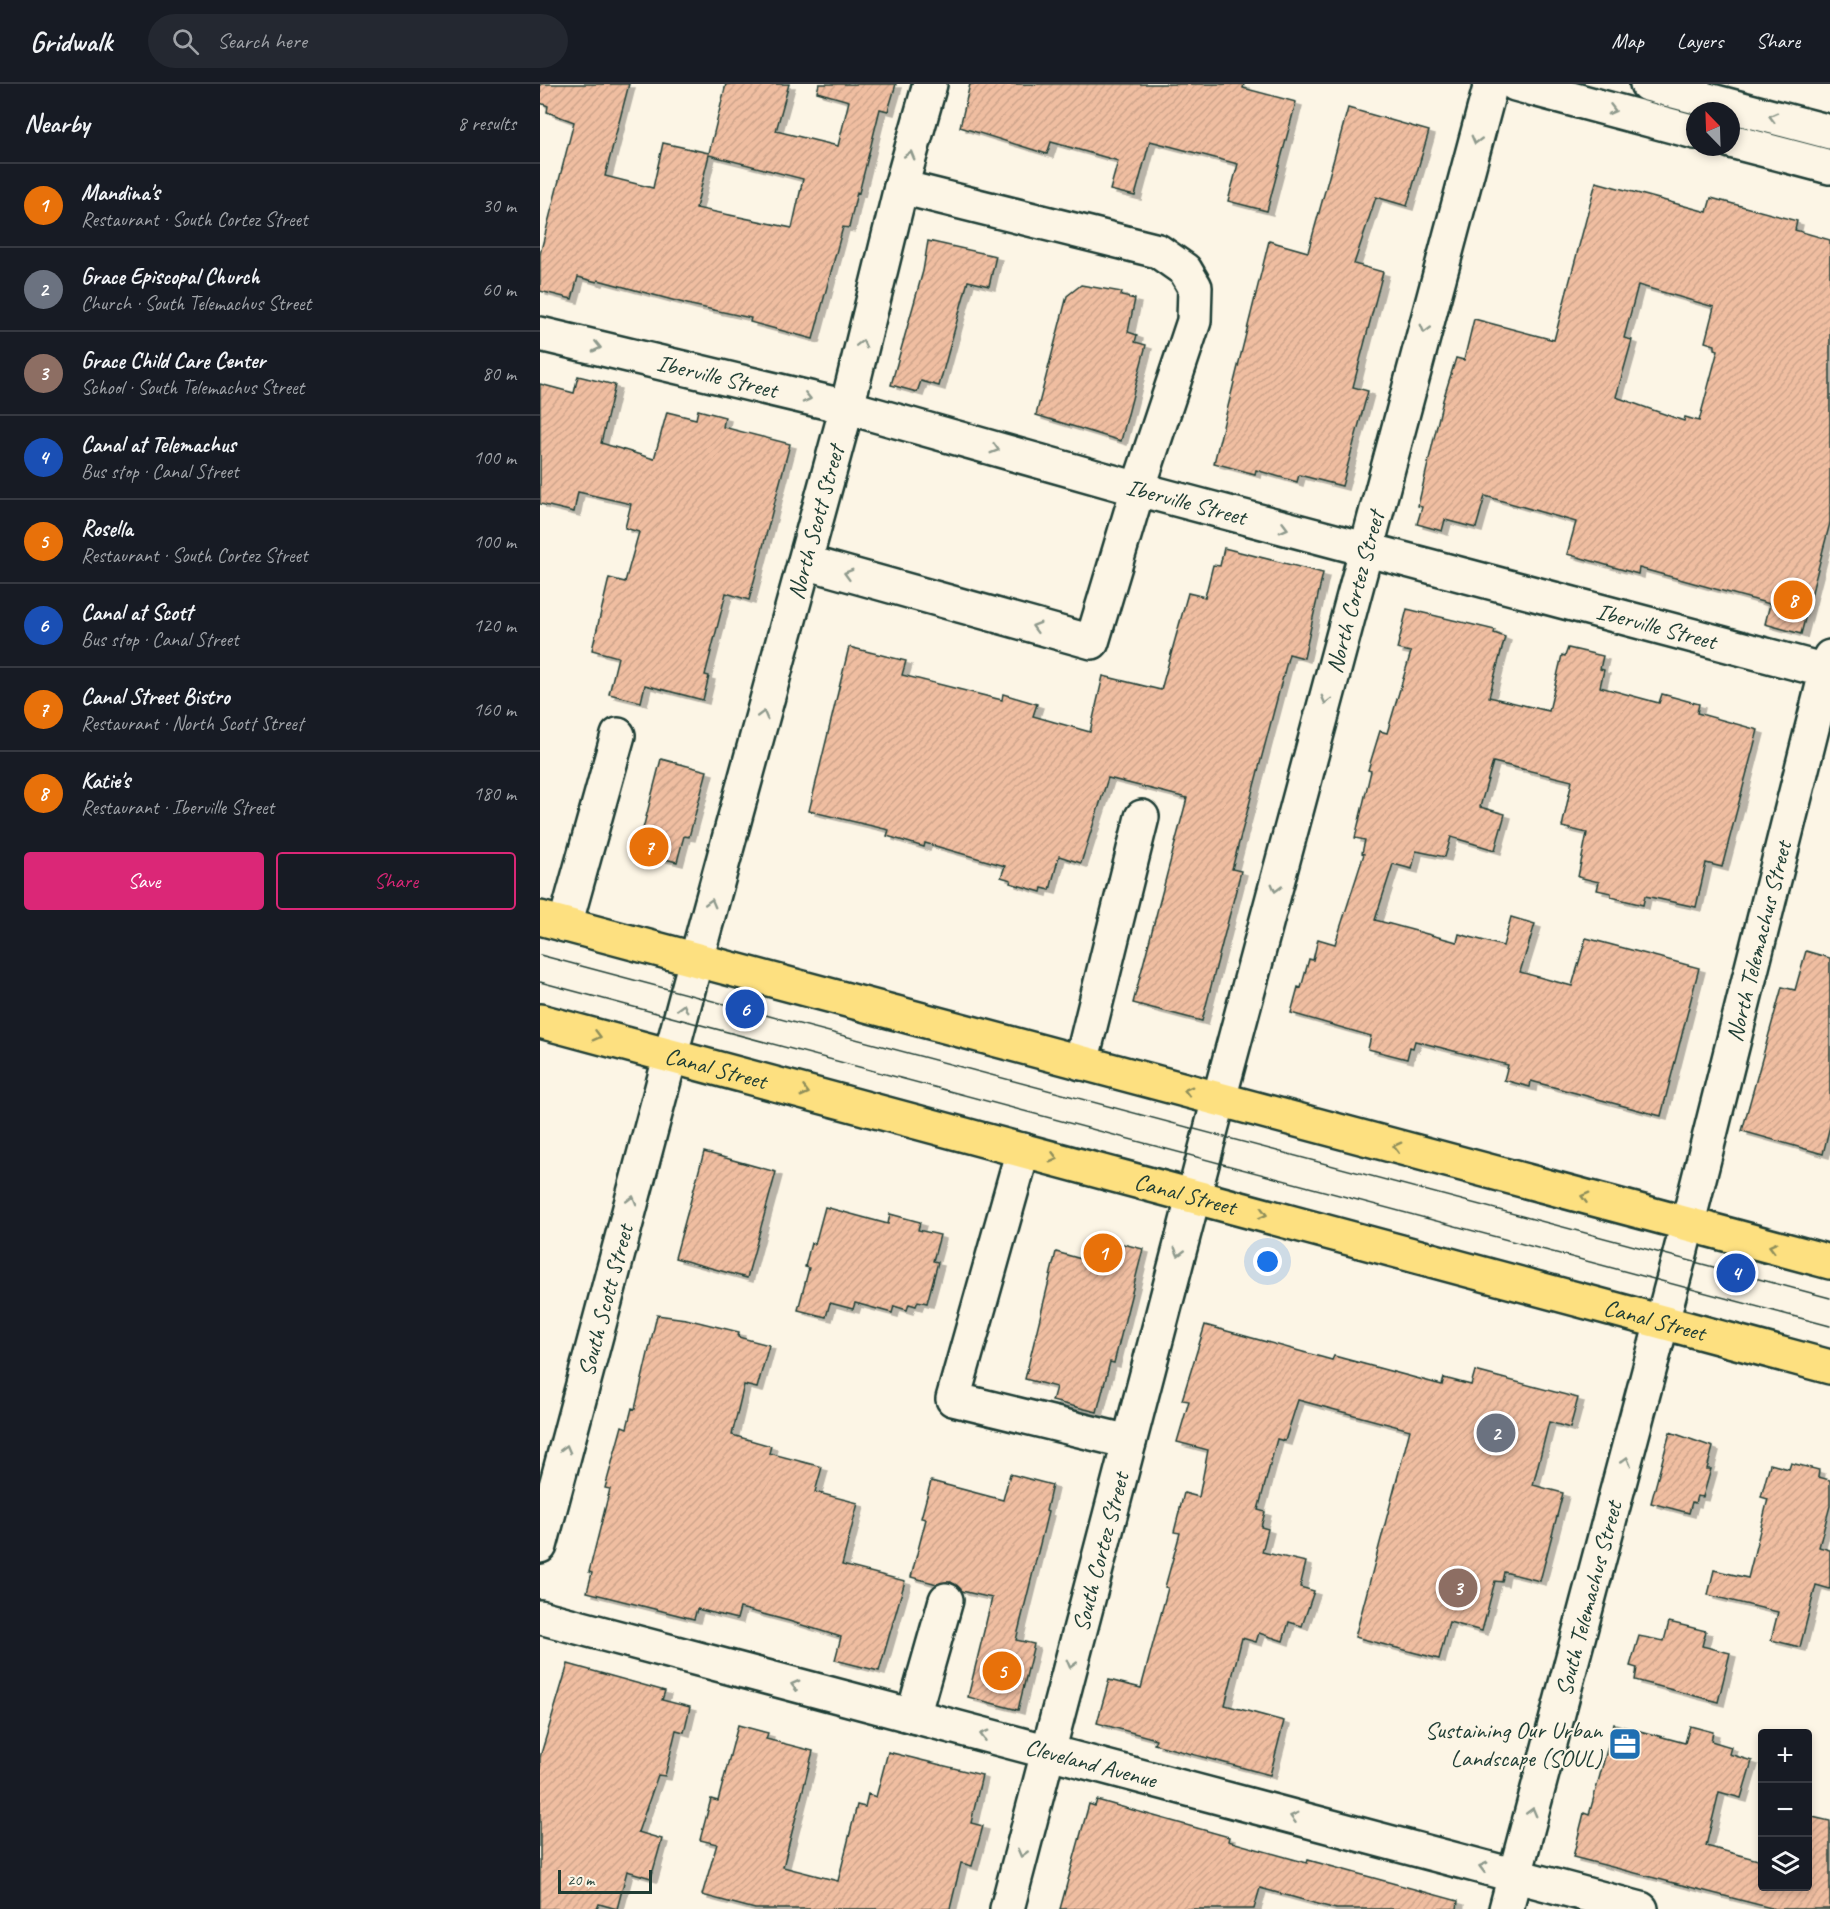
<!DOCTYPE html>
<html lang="en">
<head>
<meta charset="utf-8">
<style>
  body { margin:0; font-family:Caveat,sans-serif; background:#242831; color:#f1f3f6 }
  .controls { position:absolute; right:18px; bottom:18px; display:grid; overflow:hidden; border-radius:6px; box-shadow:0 3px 9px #0003 }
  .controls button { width:54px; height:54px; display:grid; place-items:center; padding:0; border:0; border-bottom:2px solid #363941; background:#171b24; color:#f1f3f6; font:30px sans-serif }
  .compass { position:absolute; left:1146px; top:18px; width:54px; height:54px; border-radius:50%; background:#171b24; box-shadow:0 3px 9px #0003; rotate:337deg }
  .scale { position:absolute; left:18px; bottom:15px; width:94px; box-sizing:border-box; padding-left:6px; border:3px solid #1f3d34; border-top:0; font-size:16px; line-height:21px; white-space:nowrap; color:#1f3d34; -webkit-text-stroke:4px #fcf5e5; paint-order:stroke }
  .you { position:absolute; left:728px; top:1178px; width:21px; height:21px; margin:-15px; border:4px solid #fff; border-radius:50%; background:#1a73e8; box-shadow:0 0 0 9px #1a73e833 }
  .badge { display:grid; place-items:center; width:39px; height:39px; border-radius:50%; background:#db2777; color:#fff; font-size:20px; font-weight:700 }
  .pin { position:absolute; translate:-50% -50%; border:3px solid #fff; box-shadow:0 2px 6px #0006 }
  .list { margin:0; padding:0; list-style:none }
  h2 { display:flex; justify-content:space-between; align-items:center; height:78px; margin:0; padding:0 24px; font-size:26px }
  h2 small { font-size:20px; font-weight:400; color:#9ea1a6 }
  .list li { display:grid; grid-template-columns:39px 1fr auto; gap:18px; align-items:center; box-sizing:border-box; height:84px; padding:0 24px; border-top:2px solid #363941 }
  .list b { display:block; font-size:22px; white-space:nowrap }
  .list p { margin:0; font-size:20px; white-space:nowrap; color:#9ea1a6 }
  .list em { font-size:20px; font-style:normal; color:#9ea1a6 }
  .actions { display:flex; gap:12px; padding:18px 24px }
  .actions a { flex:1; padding:14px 0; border:2px solid #db2777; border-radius:6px; text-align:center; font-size:21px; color:#db2777 }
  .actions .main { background:#db2777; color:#fff }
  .icon { flex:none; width:33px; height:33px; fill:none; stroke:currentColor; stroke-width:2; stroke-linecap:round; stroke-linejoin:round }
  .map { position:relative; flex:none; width:1290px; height:1825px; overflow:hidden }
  header { display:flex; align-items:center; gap:36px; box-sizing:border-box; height:84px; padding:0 30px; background:#171b24; border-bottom:2px solid #363941 }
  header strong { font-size:28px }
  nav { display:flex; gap:33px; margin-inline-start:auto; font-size:21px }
  .search { width:420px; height:54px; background:#242831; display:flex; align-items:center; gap:15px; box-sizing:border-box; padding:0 21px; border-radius:33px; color:#9ea1a6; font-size:22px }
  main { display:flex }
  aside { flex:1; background:#171b24 }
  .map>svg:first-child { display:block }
  .building { fill:url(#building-hatch); stroke:#1f3d34; stroke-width:1.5; fill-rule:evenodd; filter:url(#shadow) }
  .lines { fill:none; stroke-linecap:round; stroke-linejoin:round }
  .minor-casing { stroke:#1f3d34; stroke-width:38 }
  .major-casing { stroke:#1f3d34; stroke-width:38 }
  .minor { stroke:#fcf5e5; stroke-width:33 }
  .major { stroke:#fde080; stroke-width:33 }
  .tram { stroke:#1f3d34; stroke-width:1.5 }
  .oneway { stroke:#8e998c }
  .oneway2 { stroke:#8e8e5a }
  .labels { text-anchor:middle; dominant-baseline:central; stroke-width:4.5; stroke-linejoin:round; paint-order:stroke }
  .street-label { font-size:24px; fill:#1f3d34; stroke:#fcf5e5 }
  .poi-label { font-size:24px; fill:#1f3d34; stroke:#fcf5e5; text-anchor:end }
</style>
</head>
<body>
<header>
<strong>Gridwalk</strong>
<div class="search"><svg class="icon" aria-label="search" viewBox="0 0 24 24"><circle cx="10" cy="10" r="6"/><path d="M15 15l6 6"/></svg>Search here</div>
<nav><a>Map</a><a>Layers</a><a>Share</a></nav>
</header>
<main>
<aside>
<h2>Nearby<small>8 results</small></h2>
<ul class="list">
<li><span class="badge" style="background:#e8710a">1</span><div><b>Mandina's</b><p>Restaurant · South Cortez Street</p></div><em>30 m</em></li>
<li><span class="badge" style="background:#6b7280">2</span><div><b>Grace Episcopal Church</b><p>Church · South Telemachus Street</p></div><em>60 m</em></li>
<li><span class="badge" style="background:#8d6e63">3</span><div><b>Grace Child Care Center</b><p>School · South Telemachus Street</p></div><em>80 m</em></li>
<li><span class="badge" style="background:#1a4fb4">4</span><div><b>Canal at Telemachus</b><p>Bus stop · Canal Street</p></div><em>100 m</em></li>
<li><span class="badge" style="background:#e8710a">5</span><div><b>Rosella</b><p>Restaurant · South Cortez Street</p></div><em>100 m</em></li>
<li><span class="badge" style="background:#1a4fb4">6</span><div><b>Canal at Scott</b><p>Bus stop · Canal Street</p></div><em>120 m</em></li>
<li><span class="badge" style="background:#e8710a">7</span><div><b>Canal Street Bistro</b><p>Restaurant · North Scott Street</p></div><em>160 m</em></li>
<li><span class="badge" style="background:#e8710a">8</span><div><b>Katie's</b><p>Restaurant · Iberville Street</p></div><em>180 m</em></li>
</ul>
<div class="actions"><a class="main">Save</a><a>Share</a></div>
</aside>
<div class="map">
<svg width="1290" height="1825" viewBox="0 0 1290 1825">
  <defs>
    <pattern id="building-hatch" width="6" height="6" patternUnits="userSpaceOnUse" patternTransform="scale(1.5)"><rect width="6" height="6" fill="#f0bea1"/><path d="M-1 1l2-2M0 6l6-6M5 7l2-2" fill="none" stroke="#cda48b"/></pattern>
    <filter id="shadow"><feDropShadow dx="6" dy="4" stdDeviation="0" flood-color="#0004"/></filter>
  </defs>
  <rect width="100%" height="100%" fill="#fcf5e5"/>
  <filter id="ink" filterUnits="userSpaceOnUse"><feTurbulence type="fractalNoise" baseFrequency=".0167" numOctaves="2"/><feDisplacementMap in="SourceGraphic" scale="12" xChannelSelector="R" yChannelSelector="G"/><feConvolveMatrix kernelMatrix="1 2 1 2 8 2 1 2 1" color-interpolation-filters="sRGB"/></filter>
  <g filter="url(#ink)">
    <path class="building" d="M0,0H89L65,92L113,104L123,59L169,69L186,0H249L236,47L298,62L309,17L277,8L279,0H356L348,27L340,25L319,109L317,108L309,144L303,143L273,255L210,238L211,234L151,221L58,196L57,198L38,193L32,215L0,207V170L34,38L7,28L8,22L0,19ZM169,71L263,95L252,144L156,124Z
      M430,0H704L703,4L756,18L727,127L688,117L698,80L610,57L595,112L570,106L578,77L575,76L511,58L507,70L420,43Z
      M808,24L889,47L867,122L836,113L814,180L843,188L813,303L828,307L802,402L759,391L757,398L716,386L715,390L674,379L729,157L768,168Z
      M1056,98L1167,128L1171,114L1257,137L1255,146L1290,156V439L1261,550L1225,540L1230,520L1099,484L1098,490L1027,470L1036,438L945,412L936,444L905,436L902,447L877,440L882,423L878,422L903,316L916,274L924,276L934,235L1014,256ZM1098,201L1174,223L1165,258L1175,261V265L1178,266L1159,337L1145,333L1144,337L1076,313L1092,256L1084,254Z
      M388,157L456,172L449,202L428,197L399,302L381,297L377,308L351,301L383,187Z
      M541,201L582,208L581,212L595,215L588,248L597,251L595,258L606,261L581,357L496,331L527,212Z
      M38,292L75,301L61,359L114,375L127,328L156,335L158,326L185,333L183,343L250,360L209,516L186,509L165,591L169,592L163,616L105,601L101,618L69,610L78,573L52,566L69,494L85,498L99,448L85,444L91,420L38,408L34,428L0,420V300L34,309Z
      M684,464L783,489L764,574L749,570L692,785L701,787L662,937L593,919L647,714L568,694L541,779L519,772L510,806L502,804L501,808L470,799L471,796L461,793L465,782L385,759L384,763L347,752L349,746L269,727L309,563L366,577L362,591L462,616L463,610L497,620L493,632L550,648L563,592L621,606L648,509L665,513L673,481L680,482Z
      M867,525L955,546L954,549L965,553L949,613L1009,627L1022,571L1025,572L1028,564L1063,572L1060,585L1064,586L1060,603L1119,619L1122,610L1159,620L1157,629L1218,646L1182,783L1166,779L1156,823L1105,812L1103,821L1071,813V809L1057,806L1059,798L1038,793L1047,749L1022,743L1032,697L953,678L940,723L965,730L955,766L911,753L905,773L876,767L872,785L853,780L835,836L917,858L919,850L963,862L971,833L995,840L980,888L1032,902L1046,854L1159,884L1121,1032L991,997L990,1003L964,996L968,981L875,957L873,964L870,963L867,975L828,965L831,952L751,929L758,903L761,904L769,875L773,876L778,855L795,860L824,770L822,769L825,756L815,754L831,687L828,686L840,647L847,649L871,568L857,565Z
      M121,675L167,687L149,753L144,752L137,778L97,768Z
      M1266,867L1290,874V1042L1283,1070L1202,1047L1242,903L1255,906Z
      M164,1068L236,1088L207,1194L135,1174Z
      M285,1123L348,1140L350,1130L380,1138L378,1146L400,1151L393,1177L398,1178L387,1219L378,1217L376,1222L369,1220L367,1226L354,1222L352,1229L315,1219L313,1225L290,1219L286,1233L258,1226L269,1184L265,1183L271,1159L275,1160Z
      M551,1152L603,1165L574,1279L570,1278L557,1328L512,1317L516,1303L485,1295L516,1168L545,1176Z
      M117,1231L146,1235L199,1248L198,1253L229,1261L217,1304L204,1301L192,1351L231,1362L229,1369L282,1383L275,1408L318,1419L302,1481L365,1497L339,1587L295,1576L301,1553L249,1537L200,1524L197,1535L157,1525L154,1535L47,1508L52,1489L49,1488L70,1405L65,1404L82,1342L87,1344L92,1324L95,1325Z
      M665,1241L792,1276L794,1272L902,1301L904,1294L931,1301L935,1287L1038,1314L1030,1344L1009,1338L993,1401L1023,1409L1000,1497L964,1488L962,1498L955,1497L942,1547L909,1538L899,1575L815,1553L870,1346L758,1316L745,1357L737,1355L718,1426L725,1428L721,1443L728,1445L722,1468L766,1478L760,1503L774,1507L762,1542L749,1538L743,1557L719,1549L716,1558L702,1554L685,1621L744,1637L730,1691L614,1660L616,1655L557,1639L569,1596L601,1604L628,1504L625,1503L640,1449L634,1448L644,1409L659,1413L668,1366L637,1358L649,1317L642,1316Z
      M1130,1348L1173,1363L1167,1385H1171L1163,1413L1157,1412L1155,1419L1152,1418L1149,1429L1111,1419Z
      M1251,1379L1279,1386L1278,1393L1290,1396V1422L1279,1463L1290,1466V1505L1276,1501L1260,1563L1231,1556L1238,1528L1168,1511L1174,1486L1208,1494L1228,1415L1221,1413L1230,1380L1249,1385Z
      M470,1390L512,1401L506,1427L508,1428L476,1556L494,1560L478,1626L428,1613L452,1514L422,1507L411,1498L397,1500L371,1493L386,1435L381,1434L391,1397L463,1416Z
      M1129,1538L1166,1547L1162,1562L1190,1569L1178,1618L1095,1596L1097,1584L1090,1582L1099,1552L1124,1557Z
      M28,1580L125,1607L122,1616L150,1623L144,1648L136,1646L125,1692L118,1691L98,1748L122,1755L111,1794L87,1787L77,1825L59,1820L57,1825H0V1673Z
      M1074,1640L1145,1659L1150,1642L1173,1648L1171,1657L1191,1663L1189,1670L1212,1677L1201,1714L1179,1708L1166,1762L1222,1777V1803H1268V1732L1290,1737V1825H1235L1033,1773L1044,1729L1049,1731Z
      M198,1641L228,1649L226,1655L273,1667L243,1783L298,1797L317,1721L325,1723L328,1710L336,1713L348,1668L442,1691L431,1739L443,1742L432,1782L421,1779L410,1825H215L162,1811L177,1760L160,1756L171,1715L178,1717Z
      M557,1716L689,1753L688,1757L767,1779L768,1776L918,1817L917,1825H796L720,1804L714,1825H520L549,1720L555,1722Z"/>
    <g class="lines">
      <g class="minor-casing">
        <g id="minor">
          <path d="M975,0L1155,48"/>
          <path d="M1107,0L1290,48"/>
          <path d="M1191,57L1290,83"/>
          <path id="s1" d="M0,250L307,323L598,405L1290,588"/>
          <path d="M265,478L552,558L598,405L654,237L655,203L645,186L618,167L361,103"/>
          <path d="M25,841L78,651"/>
          <path d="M541,979L602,733"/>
          <path d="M483,1066L413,1315L589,1358"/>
          <path id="s2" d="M0,1462L156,876L307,323L361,103L390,0"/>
          <path id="s3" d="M0,1533L1101,1825"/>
          <path d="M373,1632L406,1516"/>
          <path id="s4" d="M467,1825L679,1015L951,0"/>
          <path id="s5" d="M966,1825L1139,1174L1290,573"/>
        </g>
      </g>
      <g class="major-casing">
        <g id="major">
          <path d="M0,834L1290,1178"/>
          <path id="s6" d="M0,937L1290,1283"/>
        </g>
      </g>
      <use href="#minor" class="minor"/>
      <use href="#major" class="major"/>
      <path class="tram" d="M0,871L1290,1214
        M0,898L1290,1242"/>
    </g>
    <defs><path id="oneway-chevron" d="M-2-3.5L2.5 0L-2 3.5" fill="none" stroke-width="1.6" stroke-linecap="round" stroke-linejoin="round" transform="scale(1.5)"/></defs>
    <g class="oneway">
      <use href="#oneway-chevron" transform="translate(1072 26) rotate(15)"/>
      <use href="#oneway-chevron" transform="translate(1233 33) rotate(-165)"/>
      <use href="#oneway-chevron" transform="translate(936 56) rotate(105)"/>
      <use href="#oneway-chevron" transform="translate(370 71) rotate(-74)"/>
      <use href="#oneway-chevron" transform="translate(885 245) rotate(105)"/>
      <use href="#oneway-chevron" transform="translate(322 260) rotate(-76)"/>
      <use href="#oneway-chevron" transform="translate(57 263) rotate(13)"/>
      <use href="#oneway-chevron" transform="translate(267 314) rotate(13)"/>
      <use href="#oneway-chevron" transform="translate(455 365) rotate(16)"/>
      <use href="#oneway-chevron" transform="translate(744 444) rotate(15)"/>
      <use href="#oneway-chevron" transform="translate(308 490) rotate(-164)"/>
      <use href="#oneway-chevron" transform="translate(496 543) rotate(-164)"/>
      <use href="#oneway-chevron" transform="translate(786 616) rotate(105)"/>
      <use href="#oneway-chevron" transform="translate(223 631) rotate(-75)"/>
      <use href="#oneway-chevron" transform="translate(736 804) rotate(105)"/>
      <use href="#oneway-chevron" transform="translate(171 819) rotate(-75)"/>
      <use href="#oneway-chevron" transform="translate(143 924) rotate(-75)"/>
      <use href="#oneway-chevron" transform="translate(92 1116) rotate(-75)"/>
      <use href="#oneway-chevron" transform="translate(639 1168) rotate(105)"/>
      <use href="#oneway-chevron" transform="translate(26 1365) rotate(-75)"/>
      <use href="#oneway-chevron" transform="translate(1086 1377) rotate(-75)"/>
      <use href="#oneway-chevron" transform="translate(531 1580) rotate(105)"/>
      <use href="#oneway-chevron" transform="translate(255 1601) rotate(-165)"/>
      <use href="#oneway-chevron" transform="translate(444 1651) rotate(-165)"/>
      <use href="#oneway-chevron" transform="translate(992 1728) rotate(-75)"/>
      <use href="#oneway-chevron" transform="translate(754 1733) rotate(-165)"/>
      <use href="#oneway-chevron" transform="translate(482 1769) rotate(105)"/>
      <use href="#oneway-chevron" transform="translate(943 1783) rotate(-165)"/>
    </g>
    <g class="oneway2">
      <use href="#oneway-chevron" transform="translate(57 952) rotate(15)"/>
      <use href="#oneway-chevron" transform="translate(648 1007) rotate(-165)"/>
      <use href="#oneway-chevron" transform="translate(265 1008) rotate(15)"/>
      <use href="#oneway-chevron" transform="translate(857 1063) rotate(-165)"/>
      <use href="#oneway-chevron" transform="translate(514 1074) rotate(15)"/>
      <use href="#oneway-chevron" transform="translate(1045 1113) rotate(-165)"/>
      <use href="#oneway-chevron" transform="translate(723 1130) rotate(15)"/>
      <use href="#oneway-chevron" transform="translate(1233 1163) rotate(-165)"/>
    </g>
  </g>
  <defs>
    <g id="office-square" transform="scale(1.725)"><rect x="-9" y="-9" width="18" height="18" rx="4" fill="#1f6fb2" stroke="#fcf5e5"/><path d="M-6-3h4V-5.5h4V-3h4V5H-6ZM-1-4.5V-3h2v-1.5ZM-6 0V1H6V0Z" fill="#fff"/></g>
  </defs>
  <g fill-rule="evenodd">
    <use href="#office-square" x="1085" y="1660"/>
  </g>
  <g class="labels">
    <g class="street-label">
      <text stroke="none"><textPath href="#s1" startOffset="182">Iberville Street</textPath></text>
      <text stroke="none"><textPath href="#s1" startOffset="668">Iberville Street</textPath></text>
      <text stroke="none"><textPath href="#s2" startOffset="1060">North Scott Street</textPath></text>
      <text stroke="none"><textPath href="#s4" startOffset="1362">North Cortez Street</textPath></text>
      <text stroke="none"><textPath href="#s1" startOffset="1154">Iberville Street</textPath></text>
      <text stroke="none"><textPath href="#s5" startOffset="1000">North Telemachus Street</textPath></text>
      <text stroke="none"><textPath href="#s6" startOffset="182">Canal Street</textPath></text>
      <text stroke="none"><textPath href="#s6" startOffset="668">Canal Street</textPath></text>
      <text stroke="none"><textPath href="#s2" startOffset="254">South Scott Street</textPath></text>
      <text stroke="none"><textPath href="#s6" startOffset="1154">Canal Street</textPath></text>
      <text stroke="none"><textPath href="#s4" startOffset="369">South Cortez Street</textPath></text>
      <text stroke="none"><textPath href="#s5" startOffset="321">South Telemachus Street</textPath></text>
      <text stroke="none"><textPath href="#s3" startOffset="570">Cleveland Avenue</textPath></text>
    </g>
    <g class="poi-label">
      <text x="1062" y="1646">Sustaining Our Urban<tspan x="1062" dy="28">Landscape (SOUL)</tspan></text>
    </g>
  </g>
</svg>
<div class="controls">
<button>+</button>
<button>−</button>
<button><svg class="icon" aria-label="layers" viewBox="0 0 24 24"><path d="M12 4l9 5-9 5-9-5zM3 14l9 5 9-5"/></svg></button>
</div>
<svg class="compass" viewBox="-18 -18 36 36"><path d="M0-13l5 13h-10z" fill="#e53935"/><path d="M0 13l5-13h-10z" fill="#9ea1a6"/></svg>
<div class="scale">20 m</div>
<div class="you"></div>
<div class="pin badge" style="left:563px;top:1169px;background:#e8710a">1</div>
<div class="pin badge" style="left:956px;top:1349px;background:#6b7280">2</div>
<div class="pin badge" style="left:918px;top:1504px;background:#8d6e63">3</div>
<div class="pin badge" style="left:1196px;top:1189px;background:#1a4fb4">4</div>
<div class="pin badge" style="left:462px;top:1587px;background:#e8710a">5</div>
<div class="pin badge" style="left:205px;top:925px;background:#1a4fb4">6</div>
<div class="pin badge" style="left:109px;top:763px;background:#e8710a">7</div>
<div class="pin badge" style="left:1253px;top:516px;background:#e8710a">8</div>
</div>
</main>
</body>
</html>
